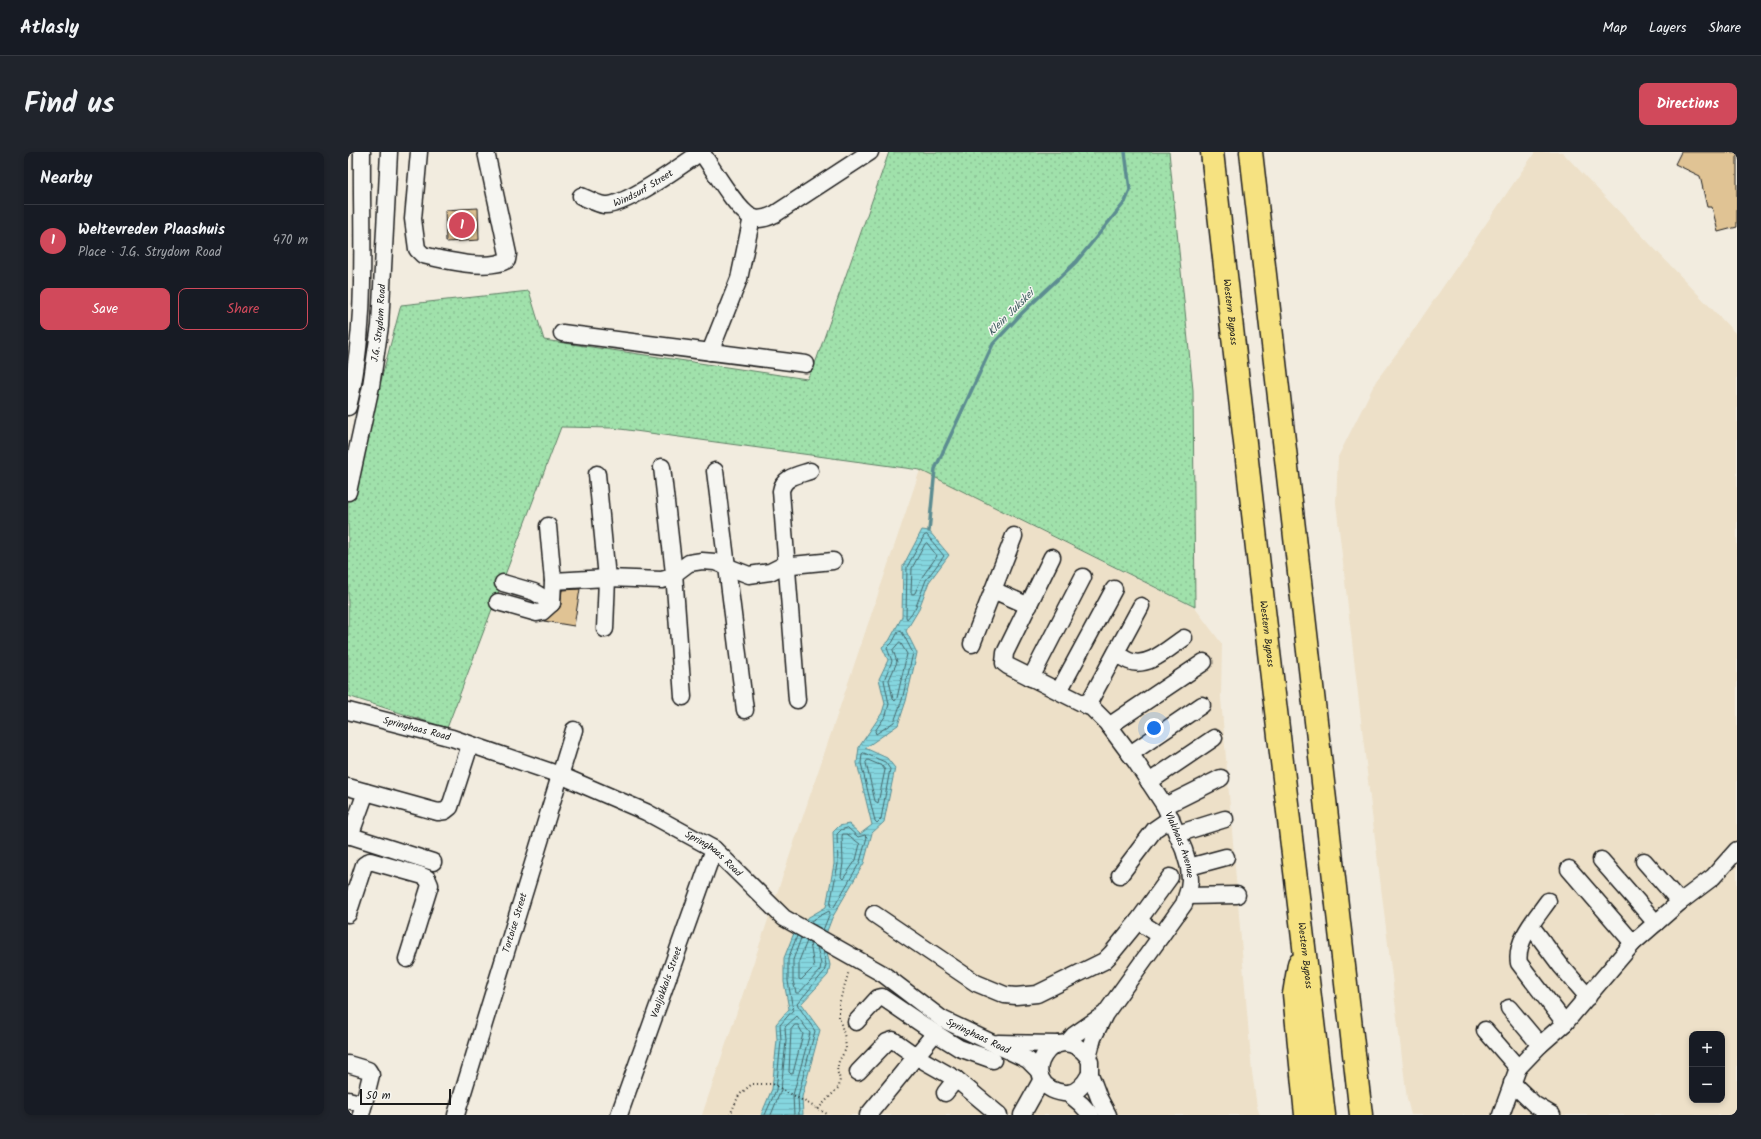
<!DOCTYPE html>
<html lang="en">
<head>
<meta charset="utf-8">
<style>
  body { margin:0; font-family:Kalam,sans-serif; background:#20242c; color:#f1f3f6 }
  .controls { position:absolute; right:12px; bottom:12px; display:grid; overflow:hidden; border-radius:8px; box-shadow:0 2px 6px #0003 }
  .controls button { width:36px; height:36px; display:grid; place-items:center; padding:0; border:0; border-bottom:1px solid #363941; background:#171b24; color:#f1f3f6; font:20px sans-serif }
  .scale { position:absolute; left:12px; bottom:10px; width:91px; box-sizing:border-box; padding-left:4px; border:2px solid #1c1c1c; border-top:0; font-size:11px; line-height:14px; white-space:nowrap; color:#1c1c1c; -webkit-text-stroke:3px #f6f6f2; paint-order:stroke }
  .you { position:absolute; left:806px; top:576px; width:14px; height:14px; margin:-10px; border:3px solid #fff; border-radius:50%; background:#1a73e8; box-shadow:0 0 0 6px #1a73e833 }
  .badge { display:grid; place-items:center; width:26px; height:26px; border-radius:50%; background:#d1495b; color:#fff; font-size:13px; font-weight:700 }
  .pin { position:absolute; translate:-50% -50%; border:2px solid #fff; box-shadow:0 1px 4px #0006 }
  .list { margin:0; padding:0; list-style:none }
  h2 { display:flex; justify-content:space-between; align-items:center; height:52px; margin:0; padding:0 16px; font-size:17px }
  h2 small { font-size:13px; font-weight:400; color:#9ea1a6 }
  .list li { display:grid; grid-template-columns:26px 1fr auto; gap:12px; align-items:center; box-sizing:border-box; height:72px; padding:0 16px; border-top:1px solid #363941 }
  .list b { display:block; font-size:15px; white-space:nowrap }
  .list p { margin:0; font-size:13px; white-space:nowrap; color:#9ea1a6 }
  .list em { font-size:13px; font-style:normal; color:#9ea1a6 }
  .actions { display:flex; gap:8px; padding:12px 16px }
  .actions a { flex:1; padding:9px 0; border:1px solid #d1495b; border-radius:8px; text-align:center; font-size:14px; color:#d1495b }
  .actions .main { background:#d1495b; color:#fff }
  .map { position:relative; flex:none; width:1389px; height:963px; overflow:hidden; border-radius:8px }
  header { display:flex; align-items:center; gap:24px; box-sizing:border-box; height:56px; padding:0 20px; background:#171b24; border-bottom:1px solid #363941 }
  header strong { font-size:19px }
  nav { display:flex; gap:22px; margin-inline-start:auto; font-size:14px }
  .intro { display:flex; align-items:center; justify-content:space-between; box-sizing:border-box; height:96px; padding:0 24px }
  h1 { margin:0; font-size:28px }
  .button { padding:10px 18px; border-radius:8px; background:#d1495b; color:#fff; font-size:14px; font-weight:700 }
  main { display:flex; gap:24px; padding:0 24px }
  aside { flex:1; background:#171b24; border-radius:8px; box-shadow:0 2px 6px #0003 }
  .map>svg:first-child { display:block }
  .built { fill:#ede0c8; fill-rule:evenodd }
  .park { fill:url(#park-dots); stroke:#5e7e64 }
  .water { fill:url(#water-rules); stroke:#5b8c91 }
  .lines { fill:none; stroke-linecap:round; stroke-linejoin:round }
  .shore { stroke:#46666a; stroke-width:1 }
  .stream { stroke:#5b8c91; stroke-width:3.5 }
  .building { fill:#e0c394; stroke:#1c1c1c }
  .minor-casing { stroke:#1c1c1c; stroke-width:19 }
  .highway-casing { stroke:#1c1c1c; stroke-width:25 }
  .path { stroke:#1c1c1c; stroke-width:2; stroke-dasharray:1 3; stroke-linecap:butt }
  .minor { stroke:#f6f6f2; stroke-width:16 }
  .highway { stroke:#f6e281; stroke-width:22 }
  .labels { text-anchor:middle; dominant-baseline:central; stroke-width:3; stroke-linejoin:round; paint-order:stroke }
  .street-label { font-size:10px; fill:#1c1c1c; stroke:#f6f6f2 }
  .water-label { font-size:11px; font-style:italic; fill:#415d60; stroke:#f6f6f2 }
</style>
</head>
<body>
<header>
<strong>Atlasly</strong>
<nav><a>Map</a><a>Layers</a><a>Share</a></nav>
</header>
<div class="intro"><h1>Find us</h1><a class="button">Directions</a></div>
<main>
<aside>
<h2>Nearby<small></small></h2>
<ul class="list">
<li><span class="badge">1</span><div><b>Weltevreden Plaashuis</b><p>Place · J.G. Strydom Road</p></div><em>470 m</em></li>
</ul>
<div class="actions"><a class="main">Save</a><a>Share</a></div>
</aside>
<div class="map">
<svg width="1389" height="963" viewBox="0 0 1389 963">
  <defs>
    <pattern id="park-dots" width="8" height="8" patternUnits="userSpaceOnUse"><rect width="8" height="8" fill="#a0e1ab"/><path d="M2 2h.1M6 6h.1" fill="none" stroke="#89c093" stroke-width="1.8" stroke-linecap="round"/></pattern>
    <pattern id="water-rules" width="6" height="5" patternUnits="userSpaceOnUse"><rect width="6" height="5" fill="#85d6df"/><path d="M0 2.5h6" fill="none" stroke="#72b7bf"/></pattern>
  </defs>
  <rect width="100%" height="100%" fill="#f2ecdf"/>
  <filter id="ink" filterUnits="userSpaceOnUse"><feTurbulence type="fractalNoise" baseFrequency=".025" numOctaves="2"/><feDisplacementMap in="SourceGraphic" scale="8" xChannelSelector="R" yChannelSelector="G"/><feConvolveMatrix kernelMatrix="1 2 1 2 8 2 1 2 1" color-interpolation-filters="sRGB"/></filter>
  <g filter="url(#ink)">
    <path class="built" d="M1187,0H1214L1389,183V963H1063L1059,947L1022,646L988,351L990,305L1028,229L1060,186ZM1344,882H1374V948H1344Z
      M572,318L847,456L874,492L873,546L904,920L909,955L912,963H354Z"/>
    <path class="park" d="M541,0H821L845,238L847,455L572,318L265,276L213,275L99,576L0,544V352L53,153L181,139L196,188L459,227L468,209Z"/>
    <path class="water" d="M574,378L581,379L601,403L581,430L570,459L558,479L569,501L558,549L550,573L517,596L539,606L547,616L536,670L524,681L516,711L484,766L476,787L482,813L480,823L453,852L472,878L454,945L455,963H413L424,937L429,888L428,872L441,857L436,830V806L446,781L454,769L478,755L486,712L485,680L491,674L501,672L512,682L524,673L509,611L511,595L534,561L537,551L531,527L540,508L534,495L541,489L554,465L555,414Z"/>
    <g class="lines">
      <path class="shore" d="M579,383L596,404L578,428L567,457L559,467L558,465L559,415L576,384Z
        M579,391L589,404L574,425L567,441L565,442L563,441L564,416L577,392Z
        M551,479L554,480L565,501L554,548L546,570L528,582L527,579L538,563L541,552L536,528L544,509L539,496L544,491Z
        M552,490L559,502L549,546L547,549L545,547L541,528L549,510L545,498Z
        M516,601L537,610L542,617L533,667L529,671L527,669L513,611L514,602Z
        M520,608L534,614L537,618L530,651L527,649L518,611Z
        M500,676L510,685L517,683L519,685L512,710L486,755L484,756L482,753L490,712L489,682L493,678Z
        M495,682H499L512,692L508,708L495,727L493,725L495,711L494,685Z
        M461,770L481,759L482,761L475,778
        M453,786L445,808V829L448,841H451L472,818L473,812L469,795
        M459,789L451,809V827L453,828L466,815L462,791
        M447,873H450L455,882L445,921L443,922L441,920L443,878Z
        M417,963L428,938L433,889L432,873L445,858L440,829V807L449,784
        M423,963L433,938L438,889L437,875L449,864L462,881L445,943L446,963
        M451,963L450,944L467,879L449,852L476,820L478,813L475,798"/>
      <path class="stream" d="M581,379L587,317L645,192L674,161L728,110L777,50L782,38L777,0"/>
    </g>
    <path class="building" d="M1333,0H1389V75L1370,80L1364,55H1359L1352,24L1327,12Z
      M130,56L131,88L98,90L97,58Z
      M232,437L226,474L196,469L212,455L214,438Z"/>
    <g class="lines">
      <g class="minor-casing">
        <g id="minor">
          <path d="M71,0L65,67L69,97L75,103C95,108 140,119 159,108L160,102L138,0"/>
          <path d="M353,0C365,16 387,56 403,65C411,69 419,66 427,62L522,0"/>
          <path id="s1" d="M233,44C240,47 249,52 256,53C277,55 334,13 353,0"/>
          <path d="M214,181L458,212"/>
          <path d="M362,200L391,127L404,65"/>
          <path d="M0,255C20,172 13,85 14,0"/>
          <path d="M314,315L326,421L335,545"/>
          <path d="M367,319L397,558"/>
          <path d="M249,322L259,426L257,477"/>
          <path id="s2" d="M0,340L23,234L32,174L41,0"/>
          <path id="s3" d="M704,405L657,501L656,511L660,514L744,556L759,571L788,610L817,654L836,698L841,715L842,728L841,736L836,752L757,862L745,886L740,905L742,910V922L751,946L760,963"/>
          <path d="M205,429L259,426L314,428L321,426L341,411L354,409L367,410L401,423L422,420L434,414L485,409"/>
          <path d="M155,431L186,440L204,451"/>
          <path d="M645,438L681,454"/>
          <path d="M150,450L189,461L194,460L204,451L205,429L200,374"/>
          <path d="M624,492L666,384"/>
          <path d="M768,501C772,504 776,507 781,509C800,517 822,495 836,486"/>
          <path d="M683,526L735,425"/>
          <path d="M711,539L766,437"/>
          <path d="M449,548L433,339C435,325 450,323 462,319"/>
          <path d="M739,554L793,454"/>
          <path id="s4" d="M0,559L104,586L212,623L298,660L366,697L436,766L535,822L594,867L680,908L691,919"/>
          <path d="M761,574L856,510"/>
          <path d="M782,602L854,553"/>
          <path d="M801,630L866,586"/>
          <path d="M0,635L90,660L97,659L102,655L122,593"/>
          <path d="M817,654L873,626"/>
          <path d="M829,682L877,667"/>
          <path d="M0,683L85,710"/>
          <path d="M2,684L18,640"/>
          <path d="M1253,708L1308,771"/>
          <path d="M1296,709L1332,750"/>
          <path d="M841,715L878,705"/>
          <path d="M1221,717L1285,791"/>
          <path d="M772,723L807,677L823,666"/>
          <path d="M839,744L889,743"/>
          <path d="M1200,749C1188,766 1167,789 1171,811L1217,871"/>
          <path d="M0,762L16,713L22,709L72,723L79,726L82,733L59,807"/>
          <path d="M526,762L628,831L657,843L668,844L689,842L756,809L763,802L790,769L813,784"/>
          <path d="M790,769L822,725"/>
          <path d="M1183,774L1213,814L1240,845"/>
          <path d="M1161,856L1192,893"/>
          <path d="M508,870L530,846L534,845L587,881L611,896L645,908"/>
          <path d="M1137,878L1170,916"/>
          <path d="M650,891L710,892"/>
          <path d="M719,891L726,883L755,863"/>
          <path d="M740,905C707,862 663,933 716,941C728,943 737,931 742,922"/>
          <path d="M0,912L20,918L23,923L13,963"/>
          <path d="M510,920L539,890L545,888L569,905L608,927L651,963"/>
          <path d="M1164,931L1187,953L1204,963"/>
          <path d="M597,941L608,927"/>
          <path d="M720,941L733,952L743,963"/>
          <path d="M0,948L16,952"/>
          <path id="s5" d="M108,963L226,578"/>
          <path id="s6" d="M271,963L366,697"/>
          <path d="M520,963L587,881"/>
          <path d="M674,963L693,929"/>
          <path d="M1153,963L1170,916L1192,893L1217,871L1285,791L1332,750L1365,725L1389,698"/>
        </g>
      </g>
      <g class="highway-casing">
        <g id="highway">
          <path id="s7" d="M864,0L916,458L976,963"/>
          <path d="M903,0L1013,963"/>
          <path d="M951,812L946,842L958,963"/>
        </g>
      </g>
      <path class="path" d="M470,957L491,935L492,927L489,919L491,909L498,897L497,886L491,865V852L501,819
        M382,963L391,943L404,932H425L481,963"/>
      <use href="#minor" class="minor"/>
      <use href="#highway" class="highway"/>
    </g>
  </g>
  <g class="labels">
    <g class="street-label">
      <text stroke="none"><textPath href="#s1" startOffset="68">Windsurf Street</textPath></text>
      <text stroke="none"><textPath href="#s7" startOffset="161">Western Bypass</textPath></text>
      <text stroke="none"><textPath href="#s2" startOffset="172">J.G. Strydom Road</textPath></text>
      <text stroke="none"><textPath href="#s7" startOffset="485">Western Bypass</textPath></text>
      <text stroke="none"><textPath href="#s4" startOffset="71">Springhaas Road</textPath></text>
      <text stroke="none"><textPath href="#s3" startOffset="380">Vlakhaas Avenue</textPath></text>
      <text stroke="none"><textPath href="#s4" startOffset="395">Springhaas Road</textPath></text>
      <text stroke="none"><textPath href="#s5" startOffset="201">Tortoise Street</textPath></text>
      <text stroke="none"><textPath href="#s7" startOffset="809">Western Bypass</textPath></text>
      <text stroke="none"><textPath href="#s6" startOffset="141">Vaaljakkals Street</textPath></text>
      <text stroke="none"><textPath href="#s4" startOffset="719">Springhaas Road</textPath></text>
    </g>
    <g class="water-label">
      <text transform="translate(663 161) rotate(-45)">Klein Jukskei</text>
    </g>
  </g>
</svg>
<div class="controls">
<button>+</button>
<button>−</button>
</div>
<div class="scale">50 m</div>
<div class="you"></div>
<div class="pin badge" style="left:114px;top:73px">1</div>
</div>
</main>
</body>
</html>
